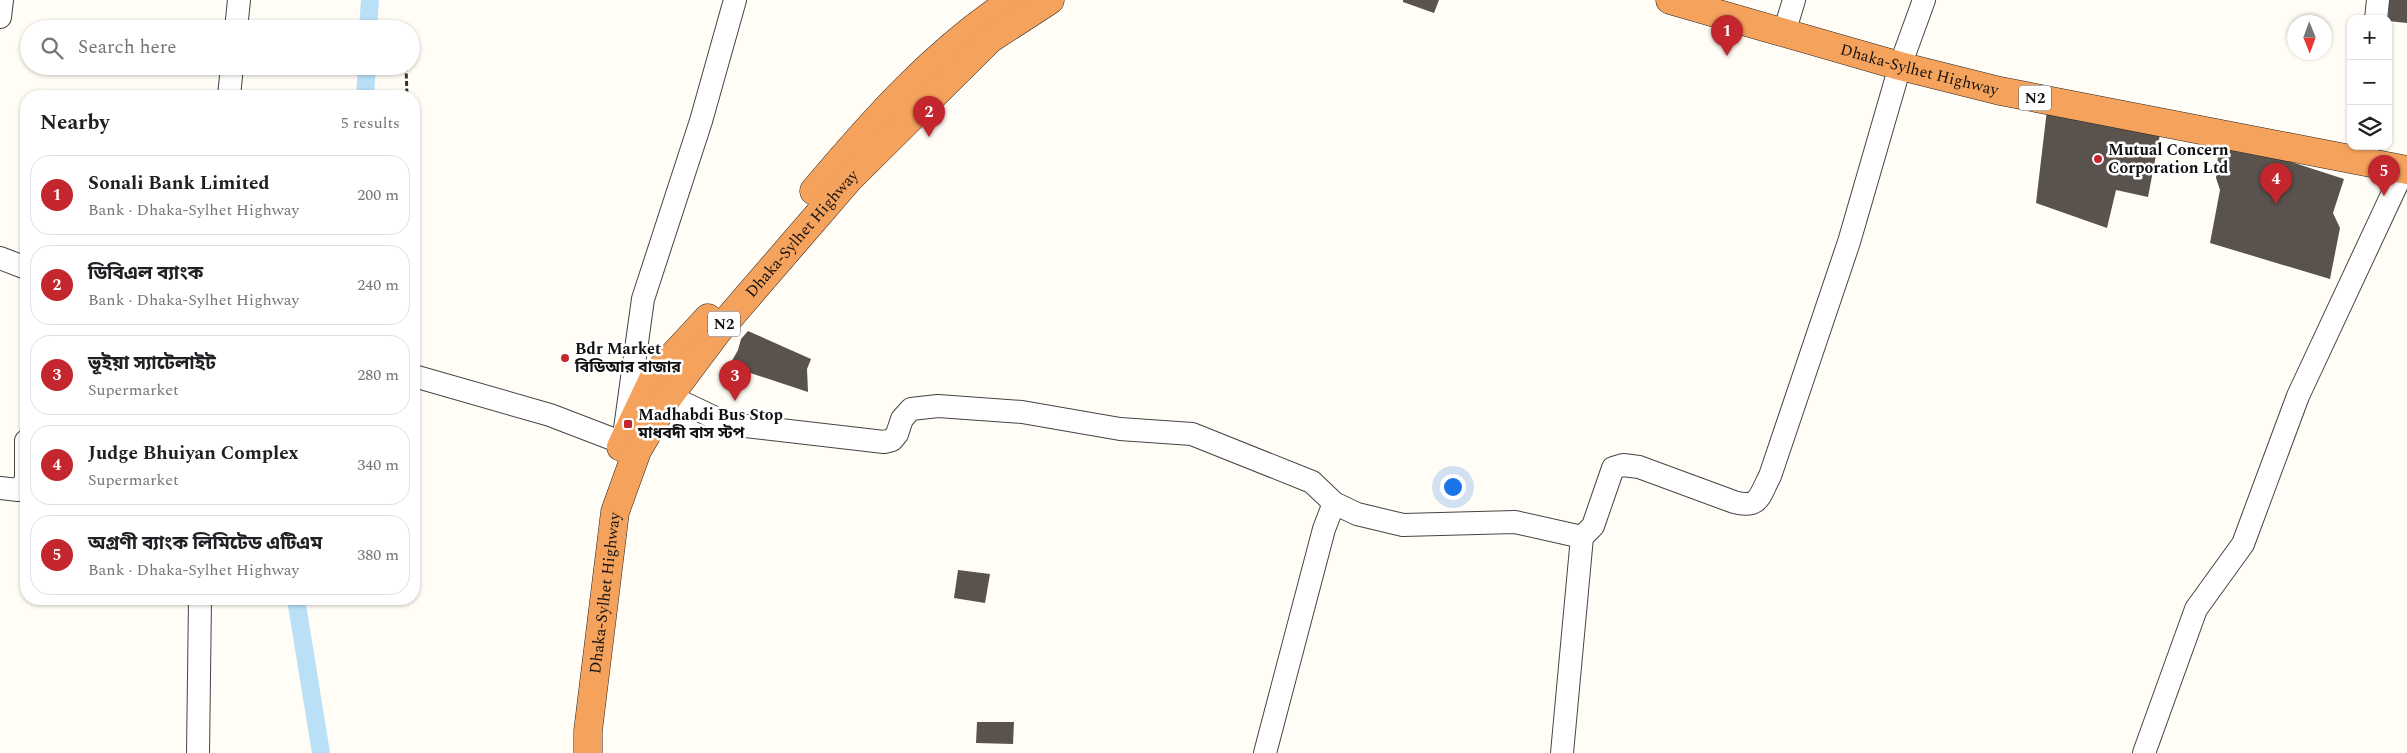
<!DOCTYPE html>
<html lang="en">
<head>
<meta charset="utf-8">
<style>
  body { margin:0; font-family:Spectral,"Noto Sans Bengali",serif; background:#f6f6f6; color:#202124 }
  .controls { position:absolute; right:15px; top:15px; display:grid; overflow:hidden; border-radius:10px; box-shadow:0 1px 4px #0004 }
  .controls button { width:45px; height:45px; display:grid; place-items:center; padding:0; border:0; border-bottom:1px solid #e0e0e0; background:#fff; color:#202124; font:25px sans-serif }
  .compass { position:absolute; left:2287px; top:15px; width:45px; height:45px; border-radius:50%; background:#fff; box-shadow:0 1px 4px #0004; rotate:179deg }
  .you { position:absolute; left:1452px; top:486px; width:18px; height:18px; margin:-12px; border:4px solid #fff; border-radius:50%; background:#1a73e8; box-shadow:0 0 0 8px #1a73e833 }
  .badge { display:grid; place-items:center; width:32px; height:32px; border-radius:50%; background:#c4262e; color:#fff; font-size:16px; font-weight:700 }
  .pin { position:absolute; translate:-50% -41px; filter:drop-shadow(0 1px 2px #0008) }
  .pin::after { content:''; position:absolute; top:26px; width:18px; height:15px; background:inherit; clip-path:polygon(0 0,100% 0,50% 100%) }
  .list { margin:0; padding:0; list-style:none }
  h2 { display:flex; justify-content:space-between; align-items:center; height:65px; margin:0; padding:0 20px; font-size:21px }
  h2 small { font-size:16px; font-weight:400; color:#757577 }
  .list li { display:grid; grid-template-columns:32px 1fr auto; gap:15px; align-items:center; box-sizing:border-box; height:80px; margin:0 10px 10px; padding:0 10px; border:1px solid #e0e0e0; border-radius:20px }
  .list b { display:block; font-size:19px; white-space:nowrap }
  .list p { margin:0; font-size:16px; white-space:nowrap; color:#757577 }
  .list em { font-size:16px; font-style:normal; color:#757577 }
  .icon { flex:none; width:28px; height:28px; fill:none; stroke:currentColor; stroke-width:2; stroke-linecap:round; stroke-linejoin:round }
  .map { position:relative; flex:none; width:2407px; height:753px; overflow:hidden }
  .search { position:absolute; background:#fff; box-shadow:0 1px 4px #0004; left:20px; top:20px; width:400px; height:55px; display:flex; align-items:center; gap:12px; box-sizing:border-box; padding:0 18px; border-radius:28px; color:#757577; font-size:19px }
  .panel { position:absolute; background:#fff; box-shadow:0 1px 4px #0004; left:20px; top:90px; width:400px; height:515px; border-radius:20px }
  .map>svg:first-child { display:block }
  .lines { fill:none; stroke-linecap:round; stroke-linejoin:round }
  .canal { stroke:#b9e0f7; stroke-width:18 }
  .building { fill:#5a524d }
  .minor-casing { stroke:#444; stroke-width:24 }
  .highway-casing { stroke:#222; stroke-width:29 }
  .path { stroke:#333; stroke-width:3; stroke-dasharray:5 2.5; stroke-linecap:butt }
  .minor { stroke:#fff; stroke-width:22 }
  .highway { stroke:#f5a25d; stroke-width:28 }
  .poi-dot { fill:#c4262e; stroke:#fff; stroke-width:2 }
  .labels { text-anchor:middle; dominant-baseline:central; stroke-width:5; stroke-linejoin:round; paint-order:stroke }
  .shield { fill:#fff; stroke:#585858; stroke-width:1 }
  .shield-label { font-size:15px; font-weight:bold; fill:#111 }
  .street-label { font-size:16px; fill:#111; stroke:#fff }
  .poi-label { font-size:16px; font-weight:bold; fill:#111; stroke:#fff; text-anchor:start }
</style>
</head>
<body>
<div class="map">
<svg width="2407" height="753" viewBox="0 0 2407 753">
  <rect width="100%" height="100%" fill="#fffdf5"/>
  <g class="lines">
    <path class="canal" d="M368,29L370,0
      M365,96L367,66
      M296,599L321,753"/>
  </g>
  <path class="building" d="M1403,0H1439L1434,13L1403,2Z
    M2389,0H2407V23L2388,21Z
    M2048,101L2161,129L2148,197L2116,190L2107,228L2036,203Z
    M2223,140L2344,179L2333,213L2340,228L2330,279L2210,243L2220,190L2216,178L2218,156Z
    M748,331L811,359L807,369L808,392L729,366L738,350L741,339Z
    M958,570L990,574L985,603L954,598Z
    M977,722H1014L1013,744L976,743Z"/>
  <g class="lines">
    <g class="minor-casing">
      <path id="minor" d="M0,17L2,0
        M2376,19L2378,0
        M236,29L239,0
        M1784,33L1794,0
        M229,96L232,66
        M0,258L26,268
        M414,376L550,415L623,443L643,299L701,121L735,0
        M669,396L728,424L884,442L892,440L897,434L902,419L911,409L938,406L1022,412L1120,429L1192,434L1312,482L1334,503L1324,529L1265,753
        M0,488L18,490L26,481V441
        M1334,503L1357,514L1403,525L1515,522L1582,537
        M198,753L200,599
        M1562,753L1582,537L1593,526L1613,468L1623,465L1639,467L1734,502C1760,509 1759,496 1770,476L1849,242L1900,66L1924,0
        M2144,753L2196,609L2243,544L2298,396L2404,169"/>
    </g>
    <g class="highway-casing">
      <g id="highway">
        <path id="s1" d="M1670,0L1900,66L2000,91L2407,170"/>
        <path d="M814,191C873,121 936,50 1013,0"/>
        <path d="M621,447L655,375L708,318"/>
        <path id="s2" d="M588,753V731L615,512L637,451L669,396L717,332L849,179L990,39L1050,0"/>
      </g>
    </g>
    <path class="path" d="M404,23V29
      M406,66L407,96"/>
    <use href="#minor" class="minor"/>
    <use href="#highway" class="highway"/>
  </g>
  <g class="poi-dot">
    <circle cx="2098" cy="159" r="5"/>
    <circle cx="565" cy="358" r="5"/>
    <rect x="623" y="419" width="10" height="10" rx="2.5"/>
  </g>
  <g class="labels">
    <g class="shield">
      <rect x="2019" y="85.5" width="32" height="25" rx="4"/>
      <rect x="708" y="311.5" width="32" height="25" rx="4"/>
    </g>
    <g class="shield-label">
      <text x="2035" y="98">N2</text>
      <text x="724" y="324">N2</text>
    </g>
    <g class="street-label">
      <text stroke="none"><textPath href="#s1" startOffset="259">Dhaka-Sylhet Highway</textPath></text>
      <text stroke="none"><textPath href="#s2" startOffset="581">Dhaka-Sylhet Highway</textPath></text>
      <text stroke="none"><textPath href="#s2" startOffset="161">Dhaka-Sylhet Highway</textPath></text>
    </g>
    <g class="poi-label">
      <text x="2108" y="150">Mutual Concern<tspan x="2108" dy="18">Corporation Ltd</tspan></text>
      <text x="575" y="349">Bdr Market<tspan x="575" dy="18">বিডিআর বাজার</tspan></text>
      <text x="638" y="415">Madhabdi Bus Stop<tspan x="638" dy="18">মাধবদী বাস স্টপ</tspan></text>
    </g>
  </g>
</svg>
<div class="controls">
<button>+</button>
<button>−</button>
<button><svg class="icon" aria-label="layers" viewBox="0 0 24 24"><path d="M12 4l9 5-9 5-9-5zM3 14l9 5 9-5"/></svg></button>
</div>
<svg class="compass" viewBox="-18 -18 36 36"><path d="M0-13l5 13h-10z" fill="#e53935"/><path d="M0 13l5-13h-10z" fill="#757577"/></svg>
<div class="you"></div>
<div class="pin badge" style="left:1727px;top:56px">1</div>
<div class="pin badge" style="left:929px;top:137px">2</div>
<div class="pin badge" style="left:735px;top:401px">3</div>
<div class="pin badge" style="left:2276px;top:204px">4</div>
<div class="pin badge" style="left:2384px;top:196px">5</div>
<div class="search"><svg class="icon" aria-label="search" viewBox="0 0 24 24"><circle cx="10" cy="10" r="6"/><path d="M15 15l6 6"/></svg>Search here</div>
<section class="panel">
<h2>Nearby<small>5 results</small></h2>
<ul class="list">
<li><span class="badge">1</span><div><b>Sonali Bank Limited</b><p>Bank · Dhaka-Sylhet Highway</p></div><em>200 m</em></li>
<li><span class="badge">2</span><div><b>ডিবিএল ব্যাংক</b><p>Bank · Dhaka-Sylhet Highway</p></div><em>240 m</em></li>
<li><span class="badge">3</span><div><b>ভূইয়া স্যাটেলাইট</b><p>Supermarket</p></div><em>280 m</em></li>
<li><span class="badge">4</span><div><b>Judge Bhuiyan Complex</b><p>Supermarket</p></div><em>340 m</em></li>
<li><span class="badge">5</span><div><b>অগ্রণী ব্যাংক লিমিটেড এটিএম</b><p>Bank · Dhaka-Sylhet Highway</p></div><em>380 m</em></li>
</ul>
</section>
</div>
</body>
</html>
